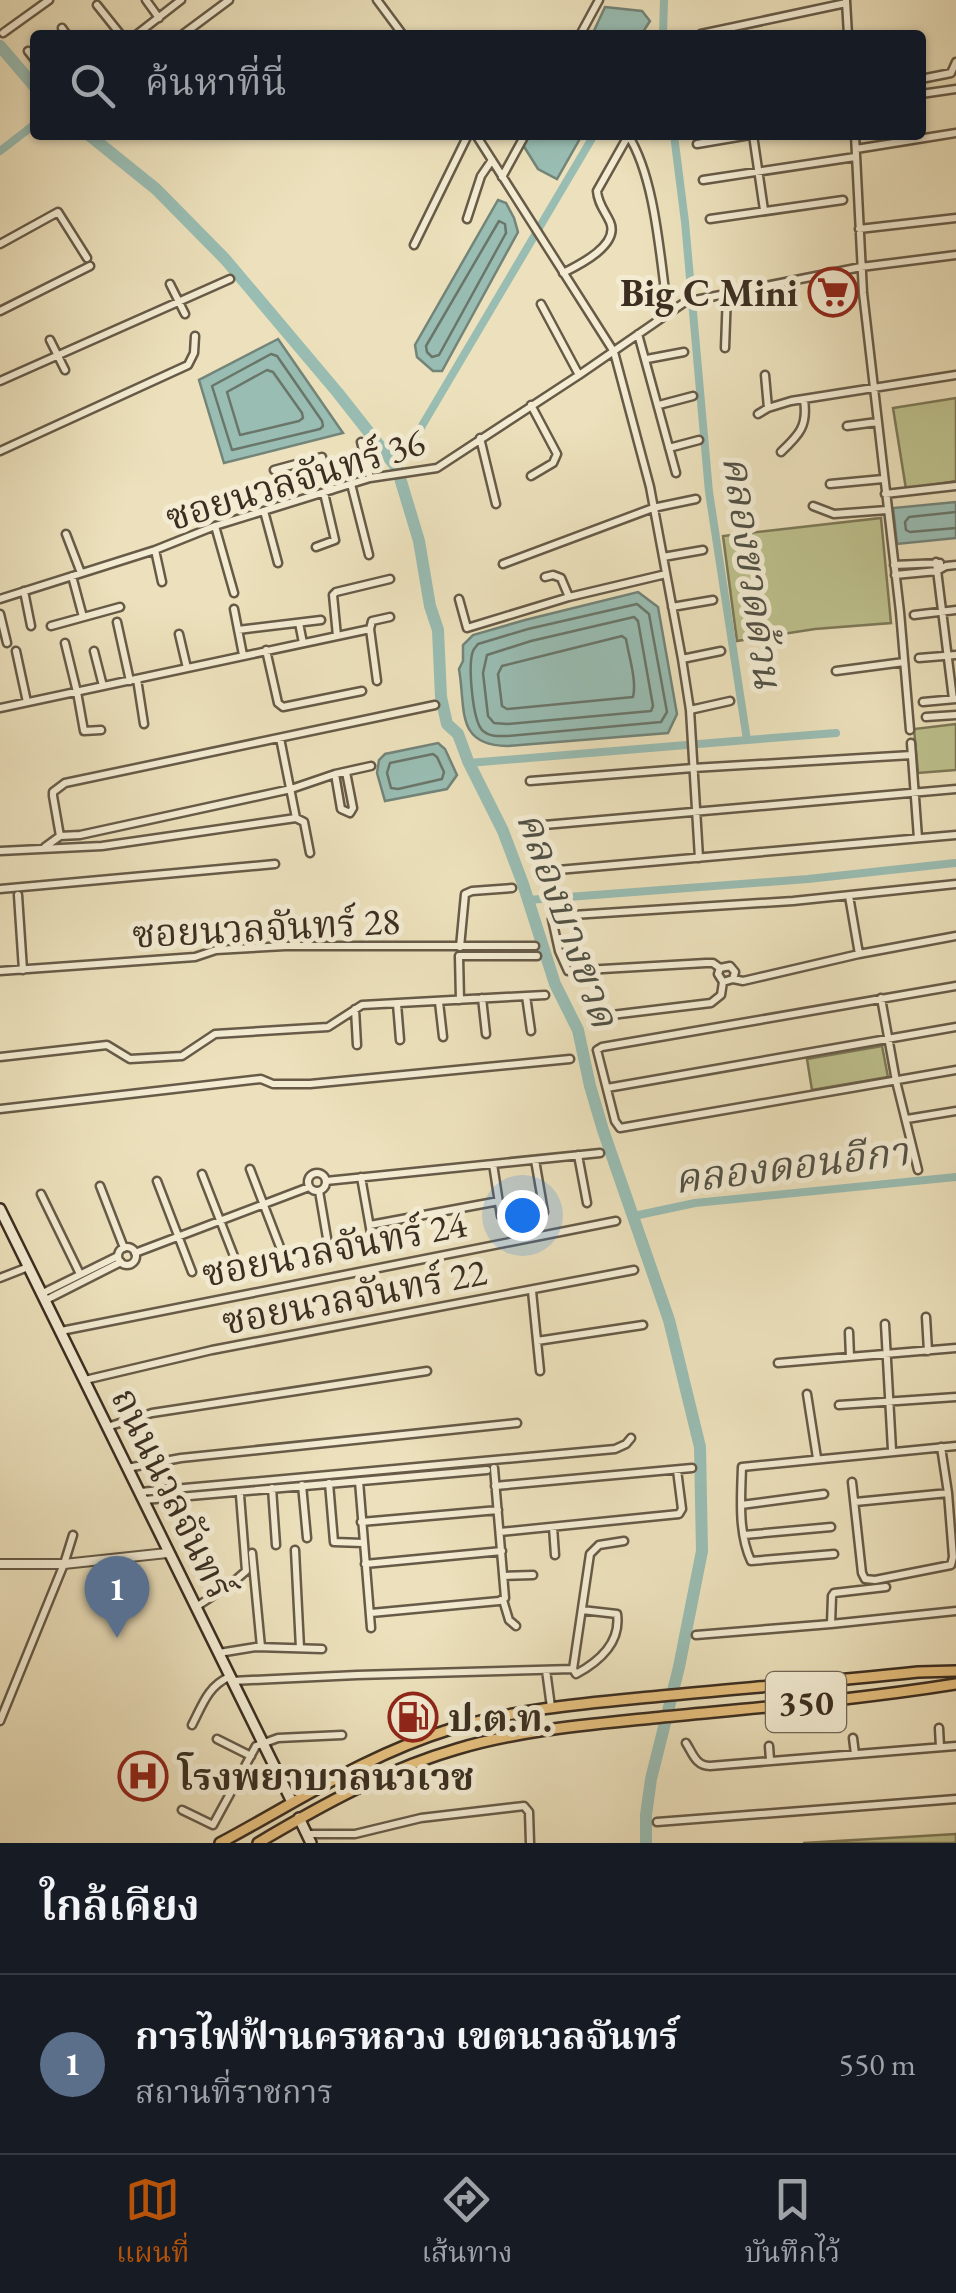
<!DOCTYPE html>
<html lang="th">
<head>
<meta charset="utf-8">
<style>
  body { margin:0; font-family:"EB Garamond","Noto Serif Thai",serif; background:#242831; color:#f1f3f6 }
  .you { position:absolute; left:522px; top:1215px; width:35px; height:35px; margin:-25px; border:8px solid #fff; border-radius:50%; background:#1a73e8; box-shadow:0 0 0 15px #1a73e833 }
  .badge { display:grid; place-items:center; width:65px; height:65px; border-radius:50%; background:#b45309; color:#fff; font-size:32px; font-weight:700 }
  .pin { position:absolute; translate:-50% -82px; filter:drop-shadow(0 2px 5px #0008) }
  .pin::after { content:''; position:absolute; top:52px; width:35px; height:30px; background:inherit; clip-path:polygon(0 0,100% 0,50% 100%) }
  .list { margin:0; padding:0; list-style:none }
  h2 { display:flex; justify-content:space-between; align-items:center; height:130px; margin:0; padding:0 40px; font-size:42px }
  h2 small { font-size:32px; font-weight:400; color:#9ea1a6 }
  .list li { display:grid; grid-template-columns:65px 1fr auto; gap:30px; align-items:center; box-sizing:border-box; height:180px; padding:0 40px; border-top:2px solid #363941 }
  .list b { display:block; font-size:38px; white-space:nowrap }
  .list p { margin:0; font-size:32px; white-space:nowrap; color:#9ea1a6 }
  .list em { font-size:32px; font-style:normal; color:#9ea1a6 }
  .icon { flex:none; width:55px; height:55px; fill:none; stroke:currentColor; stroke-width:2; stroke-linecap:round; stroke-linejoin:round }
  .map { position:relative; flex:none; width:956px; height:1843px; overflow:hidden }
  .search { position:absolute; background:#171b24; box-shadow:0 2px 8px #0004; left:30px; right:30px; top:30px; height:110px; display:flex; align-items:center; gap:25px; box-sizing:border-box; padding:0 35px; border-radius:10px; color:#9ea1a6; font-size:38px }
  .sheet { height:310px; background:#171b24 }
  nav { display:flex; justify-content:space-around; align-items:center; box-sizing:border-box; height:140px; border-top:2px solid #363941; background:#171b24; font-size:28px; color:#9ea1a6 }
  nav a { display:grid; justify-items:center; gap:5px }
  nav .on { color:#b45309 }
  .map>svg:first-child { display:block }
  .green { fill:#bdc18d; stroke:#7c7857; stroke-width:2.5 }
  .water { fill:#99bdb3; stroke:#738479; stroke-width:2.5 }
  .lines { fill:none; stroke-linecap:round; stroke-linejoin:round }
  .shore { stroke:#6a766a; stroke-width:2.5 }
  .canal { stroke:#99bdb3; stroke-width:8 }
  .river { stroke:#99bdb3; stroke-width:12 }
  .minor-casing { stroke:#675b48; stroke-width:11 }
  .tertiary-casing { stroke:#675b48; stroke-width:12 }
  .secondary-casing { stroke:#3b2e21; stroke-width:14 }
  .primary-casing { stroke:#3b2e21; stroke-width:14 }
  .minor { stroke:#f3ecd3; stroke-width:6 }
  .tertiary { stroke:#f3ecd3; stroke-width:8 }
  .secondary { stroke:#f3ecd3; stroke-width:9 }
  .primary { stroke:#e6c07e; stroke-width:9 }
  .labels { text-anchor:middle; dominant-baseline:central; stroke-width:10; stroke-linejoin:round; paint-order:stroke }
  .shield { fill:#f3ecd3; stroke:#726756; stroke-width:2.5 }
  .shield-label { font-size:35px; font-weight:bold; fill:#3b2e21 }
  .poi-label { font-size:38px; font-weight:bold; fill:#3b2e21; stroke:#f3ecd3; text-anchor:start }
  .street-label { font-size:38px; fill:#3b2e21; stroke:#f3ecd3 }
  .water-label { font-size:40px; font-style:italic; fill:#525246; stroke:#f3ecd3 }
</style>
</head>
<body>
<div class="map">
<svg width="956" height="1843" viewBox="0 0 956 1843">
  <rect width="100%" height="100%" fill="#ece1bc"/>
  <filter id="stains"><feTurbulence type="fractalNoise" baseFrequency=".002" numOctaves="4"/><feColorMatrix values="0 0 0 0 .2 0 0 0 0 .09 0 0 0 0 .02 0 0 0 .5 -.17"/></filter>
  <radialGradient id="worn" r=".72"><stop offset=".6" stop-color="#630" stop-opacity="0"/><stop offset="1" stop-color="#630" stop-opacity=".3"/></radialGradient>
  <path class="green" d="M956,398V481L906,489L893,408Z
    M881,518L891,623L815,629L737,641L723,536Z
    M956,724V770L918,773L914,729Z
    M882,1046L888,1077L812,1090L807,1059Z
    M956,1834V1843H803Z"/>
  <path class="water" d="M605,7L642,11L650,21L641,35H592Z
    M530,135H582L557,179L538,169L523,145Z
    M498,200L506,203L514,218L518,232L442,371H433L417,357L415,345Z
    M278,339L343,433L224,463L199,380Z
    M956,502V538L897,544L893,508Z
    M638,592L658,607L677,714L668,733L507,746C455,745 466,709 459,669L463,661V645L473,635L525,620Z
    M438,743L445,749L457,775L447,789L385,801L377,773L379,760L385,754Z"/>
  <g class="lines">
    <path class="shore" d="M499,221L505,224L506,233L439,355L432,357L427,352L426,346Z
      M271,354L277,356L322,421L323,426L320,429L232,450L212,386Z
      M267,370L273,372L302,413L303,418L299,421L240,435L227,392Z
      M956,512L909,517L905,522L906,530L910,532L956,528
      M637,604L649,614L667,712L661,722L507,736C498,736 490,737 483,731C472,721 468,664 473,651C474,648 476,647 478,644L528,629Z
      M634,617L638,621L653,706L651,711L507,724L494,723L488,716L483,673L487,655L531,641Z
      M622,636L626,639C629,657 637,681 633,697L507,709L502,706L498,674L502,666Z
      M433,754L437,757L444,772L442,779L398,789L391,788L387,773L390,763Z"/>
    <path class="canal" d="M663,35L664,0
      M0,151L35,124
      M397,468L594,135
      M747,740L836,733
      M469,763L747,740L709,492L685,222L674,135
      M528,900L808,879L955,863
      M634,1216L695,1203L956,1177"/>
    <path class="river" d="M0,46L35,87
      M89,135L156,189L225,259L338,393L397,468L419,541L430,606L438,630L441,697L447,724L458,734L468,761L503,831L523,884L555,984L578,1030L590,1086L603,1130L669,1320L700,1447L702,1551L679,1667L651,1779L646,1815V1843"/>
    <g class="minor-casing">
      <path id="minor" d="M146,0L159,18
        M377,0L403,35
        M846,1L848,35
        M97,5L121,35
        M62,28L67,35
        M3,33L49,0
        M701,34L846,3
        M136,35L181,0
        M182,35L229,0
        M580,35L599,0
        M28,51L35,60
        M921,79L951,73L956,62
        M921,94L956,89
        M476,135L614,352L650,487L682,659L690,710L699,858
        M628,135C656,179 660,260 668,313
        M753,135L764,210
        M855,135L863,293L900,612L910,730
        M697,144L750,135
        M856,149L956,133
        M502,177L525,135
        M703,180L855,157
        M467,219L481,176L492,160
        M710,219L843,200
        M859,229L956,218
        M0,244L58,212L87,258
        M414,245L468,135
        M563,273C579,265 620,245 610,222C605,211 598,204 597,191L628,136
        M170,284L185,314
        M541,304L579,375
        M0,311L90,266
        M638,334L676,473
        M50,340L65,370
        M725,348L727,293
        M647,359L684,352
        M765,375L768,408
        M0,381L230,279
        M531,405L557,454L553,463L531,476
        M659,405L693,396
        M758,414L768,408L791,401L956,375
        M847,426L877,422
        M480,438L496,504
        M361,442L370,478
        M669,448L699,440
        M0,451L188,365L194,353L195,336
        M781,452C799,435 808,426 804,400
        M274,470L322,457L332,490
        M351,484L369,555
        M830,484L883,479
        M885,494L956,486
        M813,506L834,514L887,510
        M264,511L278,563
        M215,526L234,593
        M66,534L81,573
        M316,547L335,540L324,493
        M155,550L162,582
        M663,557L703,550
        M936,562L953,699
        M503,564L653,508L696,499
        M894,565L940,563
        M895,575L937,571L946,566L956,565
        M72,576L83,617
        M545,577L553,575L561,578L569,597
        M24,591L31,626
        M0,599L155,550L215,526L370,478L437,468L579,375L685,302L861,267L956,255
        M459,599L467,628L569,597L666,574
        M672,607L713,600
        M234,609L243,655
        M0,614L7,643
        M914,615L956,610
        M117,622L130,681
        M299,623L303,643
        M51,626L120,607
        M370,629L377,681
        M238,630L321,620
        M179,634L187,668
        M337,636L333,595L336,592L390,579
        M65,643L77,692L84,731L101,730
        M266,650L278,703L283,707L362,691
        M16,651L27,702
        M94,651L103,686
        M919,658L956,655
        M682,659L721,651
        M836,671L904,662
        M137,679L144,724
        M923,702L956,699
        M0,708L370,629L372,621L390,617
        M690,710L730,701
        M926,717L956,715
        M280,738L296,818L304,822L310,853
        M911,743L918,838
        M335,774L341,809L350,813L353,808L346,772
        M530,781L693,768L912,755
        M544,825L956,789
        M60,836L80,835L291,789L335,774L371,766
        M45,847L60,836L53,796V792L65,783L435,705
        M0,851L102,846L296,818
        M558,870L956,835
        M0,889L275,864
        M18,895L23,970
        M849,896L859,954
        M460,947L465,894L472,891L512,888
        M720,968L713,963H706L568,971L559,951L552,919L557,916L793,901L956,884
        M0,971L195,957L216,950L285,946H535
        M733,979L735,972L730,966L720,968L718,974L723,982L733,979L743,981L859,954L956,936
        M956,986L602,1047L597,1050L615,1121L620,1128L956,1070
        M526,996L545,995
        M482,998L486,1034
        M881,998L896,1081L918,1170
        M460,1000L459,956H537
        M439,1002L443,1037
        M397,1004L400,1040
        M355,1009L357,1045
        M595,1017L711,1003L721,995L723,982
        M0,1057L107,1045L130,1059L182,1056L215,1034L328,1027L362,1005L526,996L531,1031
        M607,1088L956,1027
        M0,1109L261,1079L273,1084H310L570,1059
        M907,1119L956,1111
        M578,1155L587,1203
        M535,1160L544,1212
        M493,1164L501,1216
        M250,1169L285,1260
        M308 1182a9 9 0 1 1 18 0a9 9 0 1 1-18 0Z
        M202,1174L239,1269
        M361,1177L372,1239
        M157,1181L192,1272
        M326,1181L600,1153
        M100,1186L124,1248
        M319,1191L328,1244
        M41,1194L80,1274
        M370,1225L499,1201
        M118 1256a9 9 0 1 1 18 0a9 9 0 1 1-18 0Z
        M135,1253L309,1187
        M0,1278L28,1267
        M532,1291L540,1371
        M43,1293L118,1256
        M46,1300L121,1262
        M926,1317L928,1351
        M885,1324L892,1450
        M61,1331L616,1221
        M849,1332L850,1357
        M537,1341L643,1325
        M778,1363L956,1348
        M85,1380L212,1350L634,1270
        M807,1394L817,1458
        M839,1405L956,1397
        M107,1427L152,1413L427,1371
        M127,1468L181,1458L517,1423
        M359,1481L371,1628
        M852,1482L862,1573L865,1579L875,1580L951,1565L953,1557L948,1493L941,1447
        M329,1483L334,1542L363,1543
        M302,1485L307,1538
        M495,1486L692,1468
        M272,1488L276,1545
        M140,1492L615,1449L626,1444L631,1438
        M144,1500L487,1470
        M855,1502L948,1493
        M741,1505L824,1494
        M361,1522L498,1510
        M553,1527L555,1555
        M500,1532L679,1514L682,1509L677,1470
        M744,1535L831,1527
        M295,1550L300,1648
        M252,1553L261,1647
        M834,1554L751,1561C738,1533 741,1497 742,1467L956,1446
        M365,1564L502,1551
        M504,1576L533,1575
        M503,1600L509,1620L516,1626
        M196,1607L231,1584L246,1571L240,1495
        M371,1613L499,1601L505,1598L494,1468
        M831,1624L832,1596L834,1593L886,1587
        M696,1635L831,1624L956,1611
        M219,1653L256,1647L322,1649
        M573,1669L590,1554L599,1545L624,1541
        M546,1670L551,1707
        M232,1681L357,1675L573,1669L576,1674C600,1661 621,1642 617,1614L582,1610
        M0,1721L64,1564L73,1535
        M192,1725C202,1706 208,1686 229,1677
        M939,1728L940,1747
        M853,1738L855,1754
        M217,1739L251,1756
        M686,1743C693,1754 696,1766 710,1766L956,1746
        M769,1746L770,1760
        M196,1775L230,1793
        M258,1784L267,1771L275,1767
        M182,1810L213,1825L256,1746L278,1738L342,1735
        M657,1822L956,1799
        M308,1834H355L421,1818L524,1806L529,1812L530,1843"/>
    </g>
    <g class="tertiary-casing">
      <path id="tertiary" d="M0,1564H64L167,1553"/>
    </g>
    <g class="secondary-casing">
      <path id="secondary" d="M0,1209L292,1802
        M299,1818L311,1843"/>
    </g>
    <g class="primary-casing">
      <path id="primary" d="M220,1843C297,1802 366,1755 451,1729C519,1708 590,1703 661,1696C746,1688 832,1681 918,1672L956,1671
        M258,1843C322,1805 385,1770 457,1749C521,1730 586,1725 653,1718C754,1708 856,1700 956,1684"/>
    </g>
    <use href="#minor" class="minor"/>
    <use href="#tertiary" class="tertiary"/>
    <use href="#secondary" class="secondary"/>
    <use href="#primary" class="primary"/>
  </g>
  <defs>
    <g id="supermarket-ring" transform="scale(2.5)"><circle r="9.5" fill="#f3ecd3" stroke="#8f2418" stroke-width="1.5"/><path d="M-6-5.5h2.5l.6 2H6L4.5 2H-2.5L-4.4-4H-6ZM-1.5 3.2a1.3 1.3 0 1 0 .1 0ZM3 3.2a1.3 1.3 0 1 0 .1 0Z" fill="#8f2418"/></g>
    <g id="fuel-ring" transform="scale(2.5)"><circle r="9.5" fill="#f3ecd3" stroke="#8f2418" stroke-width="1.5"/><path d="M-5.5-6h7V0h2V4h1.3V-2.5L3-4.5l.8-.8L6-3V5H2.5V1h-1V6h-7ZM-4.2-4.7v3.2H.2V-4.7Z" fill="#8f2418"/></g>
    <g id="hospital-ring" transform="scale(2.5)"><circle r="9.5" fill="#f3ecd3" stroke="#8f2418" stroke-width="1.5"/><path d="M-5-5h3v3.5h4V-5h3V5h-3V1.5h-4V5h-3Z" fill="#8f2418"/></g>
  </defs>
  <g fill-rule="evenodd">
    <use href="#supermarket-ring" x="833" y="292"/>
    <use href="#fuel-ring" x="413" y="1717"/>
    <use href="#hospital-ring" x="143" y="1776"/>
  </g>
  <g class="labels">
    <rect class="shield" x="766" y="1672" width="80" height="60" rx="8"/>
    <g class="shield-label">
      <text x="806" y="1702">350</text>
    </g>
    <g class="poi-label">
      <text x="798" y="292" text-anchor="end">Big C Mini</text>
      <text x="448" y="1717">ป.ต.ท.</text>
      <text x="178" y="1776">โรงพยาบาลนวเวช</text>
    </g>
    <g class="street-label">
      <text transform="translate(295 479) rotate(-17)">ซอยนวลจันทร์ 36</text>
      <text transform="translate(266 927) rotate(-3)">ซอยนวลจันทร์ 28</text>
      <text transform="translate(334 1248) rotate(-11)">ซอยนวลจันทร์ 24</text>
      <text transform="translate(354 1296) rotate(-11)">ซอยนวลจันทร์ 22</text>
      <text transform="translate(173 1493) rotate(64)">ถนนนวลจันทร์</text>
    </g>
    <g class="water-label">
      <text transform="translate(753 572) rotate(82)">คลองขวดด้วน</text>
      <text transform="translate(568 919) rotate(70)">คลองบางขวด</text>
      <text transform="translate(791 1165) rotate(-7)">คลองดอนอีกา</text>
    </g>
  </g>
  <rect width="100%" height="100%" filter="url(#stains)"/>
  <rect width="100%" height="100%" fill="url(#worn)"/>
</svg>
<div class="you"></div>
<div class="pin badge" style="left:117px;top:1638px;background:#5c6f8a">1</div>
<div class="search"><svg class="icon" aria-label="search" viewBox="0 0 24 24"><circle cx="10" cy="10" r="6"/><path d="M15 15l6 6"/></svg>ค้นหาที่นี่</div>
</div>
<section class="sheet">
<h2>ใกล้เคียง<small></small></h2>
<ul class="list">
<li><span class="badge" style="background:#5c6f8a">1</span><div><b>การไฟฟ้านครหลวง เขตนวลจันทร์</b><p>สถานที่ราชการ</p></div><em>550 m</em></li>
</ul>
</section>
<nav>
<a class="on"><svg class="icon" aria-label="map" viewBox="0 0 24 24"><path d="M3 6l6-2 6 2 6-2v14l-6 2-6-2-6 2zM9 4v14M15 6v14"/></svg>แผนที่</a>
<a><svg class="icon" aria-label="directions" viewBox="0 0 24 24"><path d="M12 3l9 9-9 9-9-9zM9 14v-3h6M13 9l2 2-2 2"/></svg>เส้นทาง</a>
<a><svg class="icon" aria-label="saved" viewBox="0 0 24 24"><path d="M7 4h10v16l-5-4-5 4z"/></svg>บันทึกไว้</a>
</nav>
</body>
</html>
